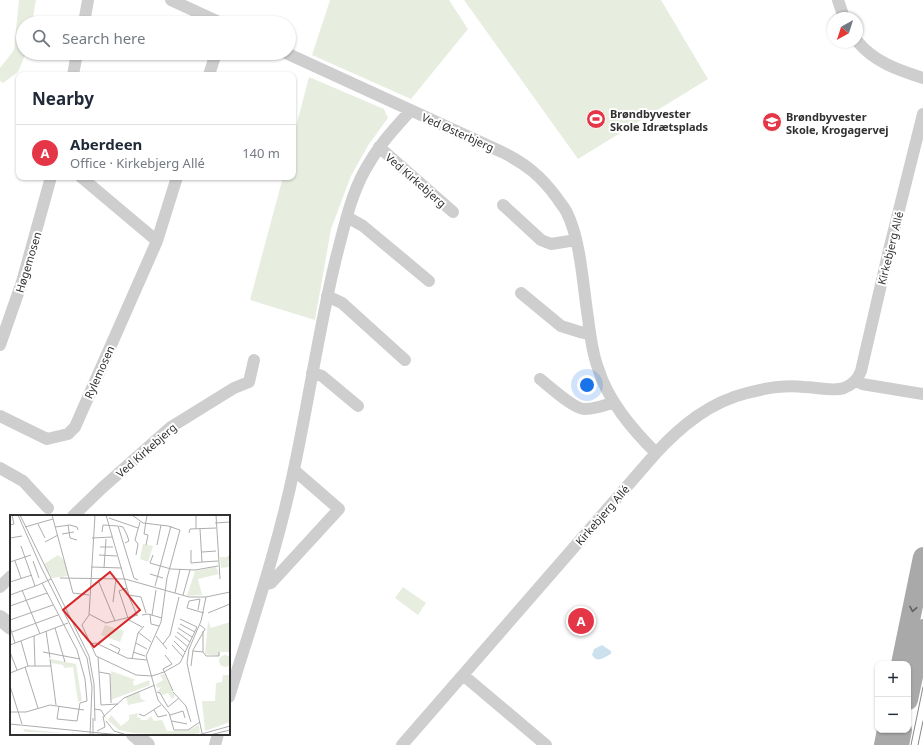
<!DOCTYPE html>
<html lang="en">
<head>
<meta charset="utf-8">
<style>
  body { margin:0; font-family:"Noto Sans",sans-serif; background:#f6f6f7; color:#1f2937 }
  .controls { position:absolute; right:12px; bottom:12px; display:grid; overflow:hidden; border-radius:8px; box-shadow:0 1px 3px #0004 }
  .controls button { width:36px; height:36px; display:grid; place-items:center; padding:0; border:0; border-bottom:1px solid #e0e1e3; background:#fff; color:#1f2937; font:20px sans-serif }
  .compass { position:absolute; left:827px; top:12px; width:36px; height:36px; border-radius:50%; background:#fff; box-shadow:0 1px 3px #0004; rotate:219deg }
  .you { position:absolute; left:587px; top:385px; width:14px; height:14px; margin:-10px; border:3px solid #fff; border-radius:50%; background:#1a73e8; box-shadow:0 0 0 6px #1a73e833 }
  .badge { display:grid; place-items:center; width:26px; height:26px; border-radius:50%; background:#e53647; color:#fff; font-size:13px; font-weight:700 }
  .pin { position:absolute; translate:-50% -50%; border:2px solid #fff; box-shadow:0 1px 4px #0006 }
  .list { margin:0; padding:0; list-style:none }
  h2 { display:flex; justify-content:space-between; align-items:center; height:52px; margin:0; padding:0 16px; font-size:17px }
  h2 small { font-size:13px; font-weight:400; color:#747a83 }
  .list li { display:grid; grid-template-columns:26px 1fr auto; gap:12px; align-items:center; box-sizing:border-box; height:56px; padding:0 16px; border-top:1px solid #e0e1e3 }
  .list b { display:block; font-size:15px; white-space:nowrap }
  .list p { margin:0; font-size:13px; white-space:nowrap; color:#747a83 }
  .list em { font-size:13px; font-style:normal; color:#747a83 }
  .icon { flex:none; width:22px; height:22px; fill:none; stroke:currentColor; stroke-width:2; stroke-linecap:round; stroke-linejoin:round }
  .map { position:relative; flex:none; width:923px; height:745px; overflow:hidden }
  .search { position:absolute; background:#fff; box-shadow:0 1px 3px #0004; left:16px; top:16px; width:280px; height:44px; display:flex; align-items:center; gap:10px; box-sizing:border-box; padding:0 14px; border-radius:22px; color:#747a83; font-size:15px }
  .panel { position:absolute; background:#fff; box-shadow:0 1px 3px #0004; left:16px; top:72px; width:280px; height:108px; border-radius:8px }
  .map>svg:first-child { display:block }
  .green { fill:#e7eee0 }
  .water { fill:#cce1ed }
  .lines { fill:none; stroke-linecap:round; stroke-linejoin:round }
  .minor { stroke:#cecece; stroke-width:12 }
  .tertiary { stroke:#cecece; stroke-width:16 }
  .primary { stroke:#a9a9a9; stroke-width:20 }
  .tram { stroke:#868686; stroke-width:1 }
  .oneway { stroke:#616161 }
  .labels { text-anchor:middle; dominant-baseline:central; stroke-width:4; stroke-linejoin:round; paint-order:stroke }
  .poi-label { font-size:11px; font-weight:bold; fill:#313131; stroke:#fff; text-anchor:start }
  .street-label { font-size:11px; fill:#313131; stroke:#fff }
  .inset-road { fill:none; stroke:#adadad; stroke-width:1 }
  .view { fill:#d62828; fill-opacity:0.15; stroke:#d62828; stroke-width:2 }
  .inset-edge { fill:none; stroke:#313131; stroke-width:2 }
</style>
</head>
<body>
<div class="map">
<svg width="923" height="745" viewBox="0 0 923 745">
  <rect width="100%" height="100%" fill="#fff"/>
  <path class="green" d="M19,0H36L32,23H23V53H26L18,72L3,83L0,81V68L14,50Z
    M330,0H449L468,29L411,99L312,55Z
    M464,0H661L708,79L578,159Z
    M309,77L384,109L388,118L369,144L351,176L331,229L315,320L250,300L283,177H293V138Z
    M403,587L426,603L418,615L395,598Z"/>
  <path class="water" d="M602,645L611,651V654C604,657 598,664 592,655L594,649Z"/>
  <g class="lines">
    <path class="minor" d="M171,0L221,23
      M838,0L844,18
      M84,23L88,0
      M857,41C874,62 898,70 923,78
      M286,53L502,152C526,164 541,176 557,198C560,203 565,208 567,213C581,241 583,287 588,318C590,334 592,352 598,368C608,401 632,429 656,453
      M73,75L77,53
      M209,75L216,53
      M379,147L453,212
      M81,177L157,241
      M503,205L541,240L551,244L576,240
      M347,217L363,226L429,281
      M521,293L561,326L580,332L590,334
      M327,296L342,303L405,360
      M0,345L22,282L51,177
      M312,373L322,376L358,406
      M540,379C549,386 574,409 584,409C594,409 604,406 614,402
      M856,381L862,384L923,394
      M0,416L47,439L68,434L75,427L157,241L177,177
      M0,468L23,481L48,508
      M73,516L102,488L171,427L234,388L249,382L254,360
      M265,584L271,583L339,509L294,470
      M0,587L11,576
      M463,675L546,745
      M229,697C252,622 278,547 294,469C309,399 319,328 336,258C344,228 350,197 365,170C378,146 393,130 411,110
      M215,745L218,734
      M402,745L656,453C681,426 710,402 747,393C765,388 786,385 804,387C817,387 832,392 844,388C852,385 858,379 861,371L889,250L923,114"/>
    <path class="tertiary" d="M0,618L11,627
      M134,734L147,745"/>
    <path class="primary" d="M901,664L923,557
      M908,700L923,629
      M884,745L887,730
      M899,745L902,730"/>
    <path class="tram" d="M911,745L923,687
      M918,745L923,721"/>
  </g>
  <defs><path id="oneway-chevron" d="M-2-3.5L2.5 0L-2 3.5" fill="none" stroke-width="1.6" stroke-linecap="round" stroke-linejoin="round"/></defs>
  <use class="oneway" href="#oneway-chevron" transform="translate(913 609) rotate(101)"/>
  <defs>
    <g id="stadium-disc" transform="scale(1)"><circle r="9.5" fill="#e53647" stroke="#fff"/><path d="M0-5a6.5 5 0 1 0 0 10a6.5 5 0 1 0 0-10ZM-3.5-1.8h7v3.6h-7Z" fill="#fff"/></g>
    <g id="school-disc" transform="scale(1)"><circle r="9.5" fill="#e53647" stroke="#fff"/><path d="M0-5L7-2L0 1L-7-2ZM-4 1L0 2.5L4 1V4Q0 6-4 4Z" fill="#fff"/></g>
  </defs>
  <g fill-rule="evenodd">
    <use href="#stadium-disc" x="596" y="119"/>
    <use href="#school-disc" x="772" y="122"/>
  </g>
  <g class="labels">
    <g class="poi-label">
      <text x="610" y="113">Brøndbyvester<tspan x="610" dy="13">Skole Idrætsplads</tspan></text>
      <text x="786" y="116">Brøndbyvester<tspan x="786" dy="13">Skole, Krogagervej</tspan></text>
    </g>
    <g class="street-label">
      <text transform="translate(458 132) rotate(24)">Ved Østerbjerg</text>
      <text transform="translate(416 180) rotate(41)">Ved Kirkebjerg</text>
      <text transform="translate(890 248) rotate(-76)">Kirkebjerg Allé</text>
      <text transform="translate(28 262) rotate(-73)">Høgemosen</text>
      <text transform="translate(99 372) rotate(-66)">Rylemosen</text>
      <text transform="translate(146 450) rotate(-41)">Ved Kirkebjerg</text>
      <text transform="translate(602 515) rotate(-49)">Kirkebjerg Allé</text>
    </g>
  </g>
  <g transform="translate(10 515)">
    <rect width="220" height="220" fill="#fff"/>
    <path d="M133,29L143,31L138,47L130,44ZM48,40L55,46L58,61L42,63L34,49ZM210,42H218L219,52L211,53ZM206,52L209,59L188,64L192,80L177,81L185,56ZM198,106L201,113L220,107V137H210L209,141L195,139ZM95,110L114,116L110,127L91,120ZM209 146a6 6 0 1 1 12 0a6 6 0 1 1-12 0ZM41,144L66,149L72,186L68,187L63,152L54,153L53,150L41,148ZM101,156L126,165L123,166L124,171L139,165L140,170L101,185ZM154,159L165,181L162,184L158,178L152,180L148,176L151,172L147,173L146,169L153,165L150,160ZM213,160H220V207L195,216L192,186H205L206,168L212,167ZM129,176L131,184L136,186L118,190L116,182ZM128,198L127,203L129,202L131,205H137L141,201L144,206L152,205L157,216H177L189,210L190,218L179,220L123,218L109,215L98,205L101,200L111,211L119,205V200ZM13,214L54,218L15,217Z" fill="#e7eee0"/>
    <path class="inset-road" d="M8,0L31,52L77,143L82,172L80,220M10,0L79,141L84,169L85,206M42,0L63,78L79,80M85,0L79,100L72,110L86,141L126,160L142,161L154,157L170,148L187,112L170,104M96,0L119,80L131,82L136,98M122,0L133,8L158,11L170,15L157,63L151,107L136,141L148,185L159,198L164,215H178L190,207M186,0V14M206,0L210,64M99,3L128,13M205,8L220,7M28,9L35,23M0,10L4,9L2,0M58,10L60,23L67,25M109,11L113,12L117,20L119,26L115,28M15,12L43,4M45,12L60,10L67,12L68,15M190,14L192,47L208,46M92,17L93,10L108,11L124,63L128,65M179,18L180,14L206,13M52,19L64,17M0,23L12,21M82,23L102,22M35,27L48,20M136,30L138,20L134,19L137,0M147,30L151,10M11,31L25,71M90,32H103M181,35V48L192,47M192,37L206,36M89,40L107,41M126,40L128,29L125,25L130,7M143,40L140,48L161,54L185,55L208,51M219,41L220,53M5,46L11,63M23,46L29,63M0,47L21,40M81,52L112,53M94,53L96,24M140,59L153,63M50,63L115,64L179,82H196L220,77M88,65L105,106M0,67L22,60M32,68L67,135L75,164L77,186L70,188L67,206L47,204L49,191M28,70L41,64M145,71L161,11M115,73L127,100M117,73L109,76L118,103M12,75L30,119M165,78L170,54M0,80L28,70M173,80L180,55M103,87L106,64M0,91L37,78M188,95L190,84L179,86L177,93L194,98M198,98L220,89M79,99L96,108L128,100M140,99L141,109L149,111M132,100L138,99L152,103M142,100L146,75M0,105L43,90M119,105L132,112M170,109L185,117M0,112L5,128M45,113L55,147M168,113L182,122M36,116L40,143M2,117L48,100M128,117L141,127M167,117L180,127M24,121L25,151M146,121L157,134M165,121L178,132M11,126L18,151M164,126L175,137M126,128L137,134M80,129L86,128L117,143L137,145M100,129L110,134L108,139M153,129L160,120L169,82M0,130L58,108M162,130L173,142M183,136L193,137V116M0,137L7,155M33,137L70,144M123,137L135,141M193,137L196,141H209V137M155,140L162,149L153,154L163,176M88,142L91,190L108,189M40,144L46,190M122,144L128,118L134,111M181,151L183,135L195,114L190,110M15,152L28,193M89,157L100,159L101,188M0,158L18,151H41M0,171L12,209M147,177L150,178L158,192M163,177L176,191L181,207M158,192L169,183M84,194L91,195L95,202M144,195L148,202L157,200M0,197H16L40,190L74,195M129,199L134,201L151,190M160,200L173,196L175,203M94,201L114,183L145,170M96,206L104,216L117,220M162,206L177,209M0,209L110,220M87,216L95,212L93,201M192,218L177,148L179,134L191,106L196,82M83,220V203M188,220L220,211M200,220L220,215"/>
    <path class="view" d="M100,57L130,95L84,132L53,95Z"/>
    <rect width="220" height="220" class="inset-edge"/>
  </g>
</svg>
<div class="controls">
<button>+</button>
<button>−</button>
</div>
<svg class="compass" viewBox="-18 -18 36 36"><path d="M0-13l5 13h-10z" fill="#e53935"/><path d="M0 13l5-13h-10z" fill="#747a83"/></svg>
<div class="you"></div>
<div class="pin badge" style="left:581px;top:621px">A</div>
<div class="search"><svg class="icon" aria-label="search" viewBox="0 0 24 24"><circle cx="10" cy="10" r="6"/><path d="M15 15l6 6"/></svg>Search here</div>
<section class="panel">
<h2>Nearby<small></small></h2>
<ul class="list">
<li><span class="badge">A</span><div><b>Aberdeen</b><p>Office · Kirkebjerg Allé</p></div><em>140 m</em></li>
</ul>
</section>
</div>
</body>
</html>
